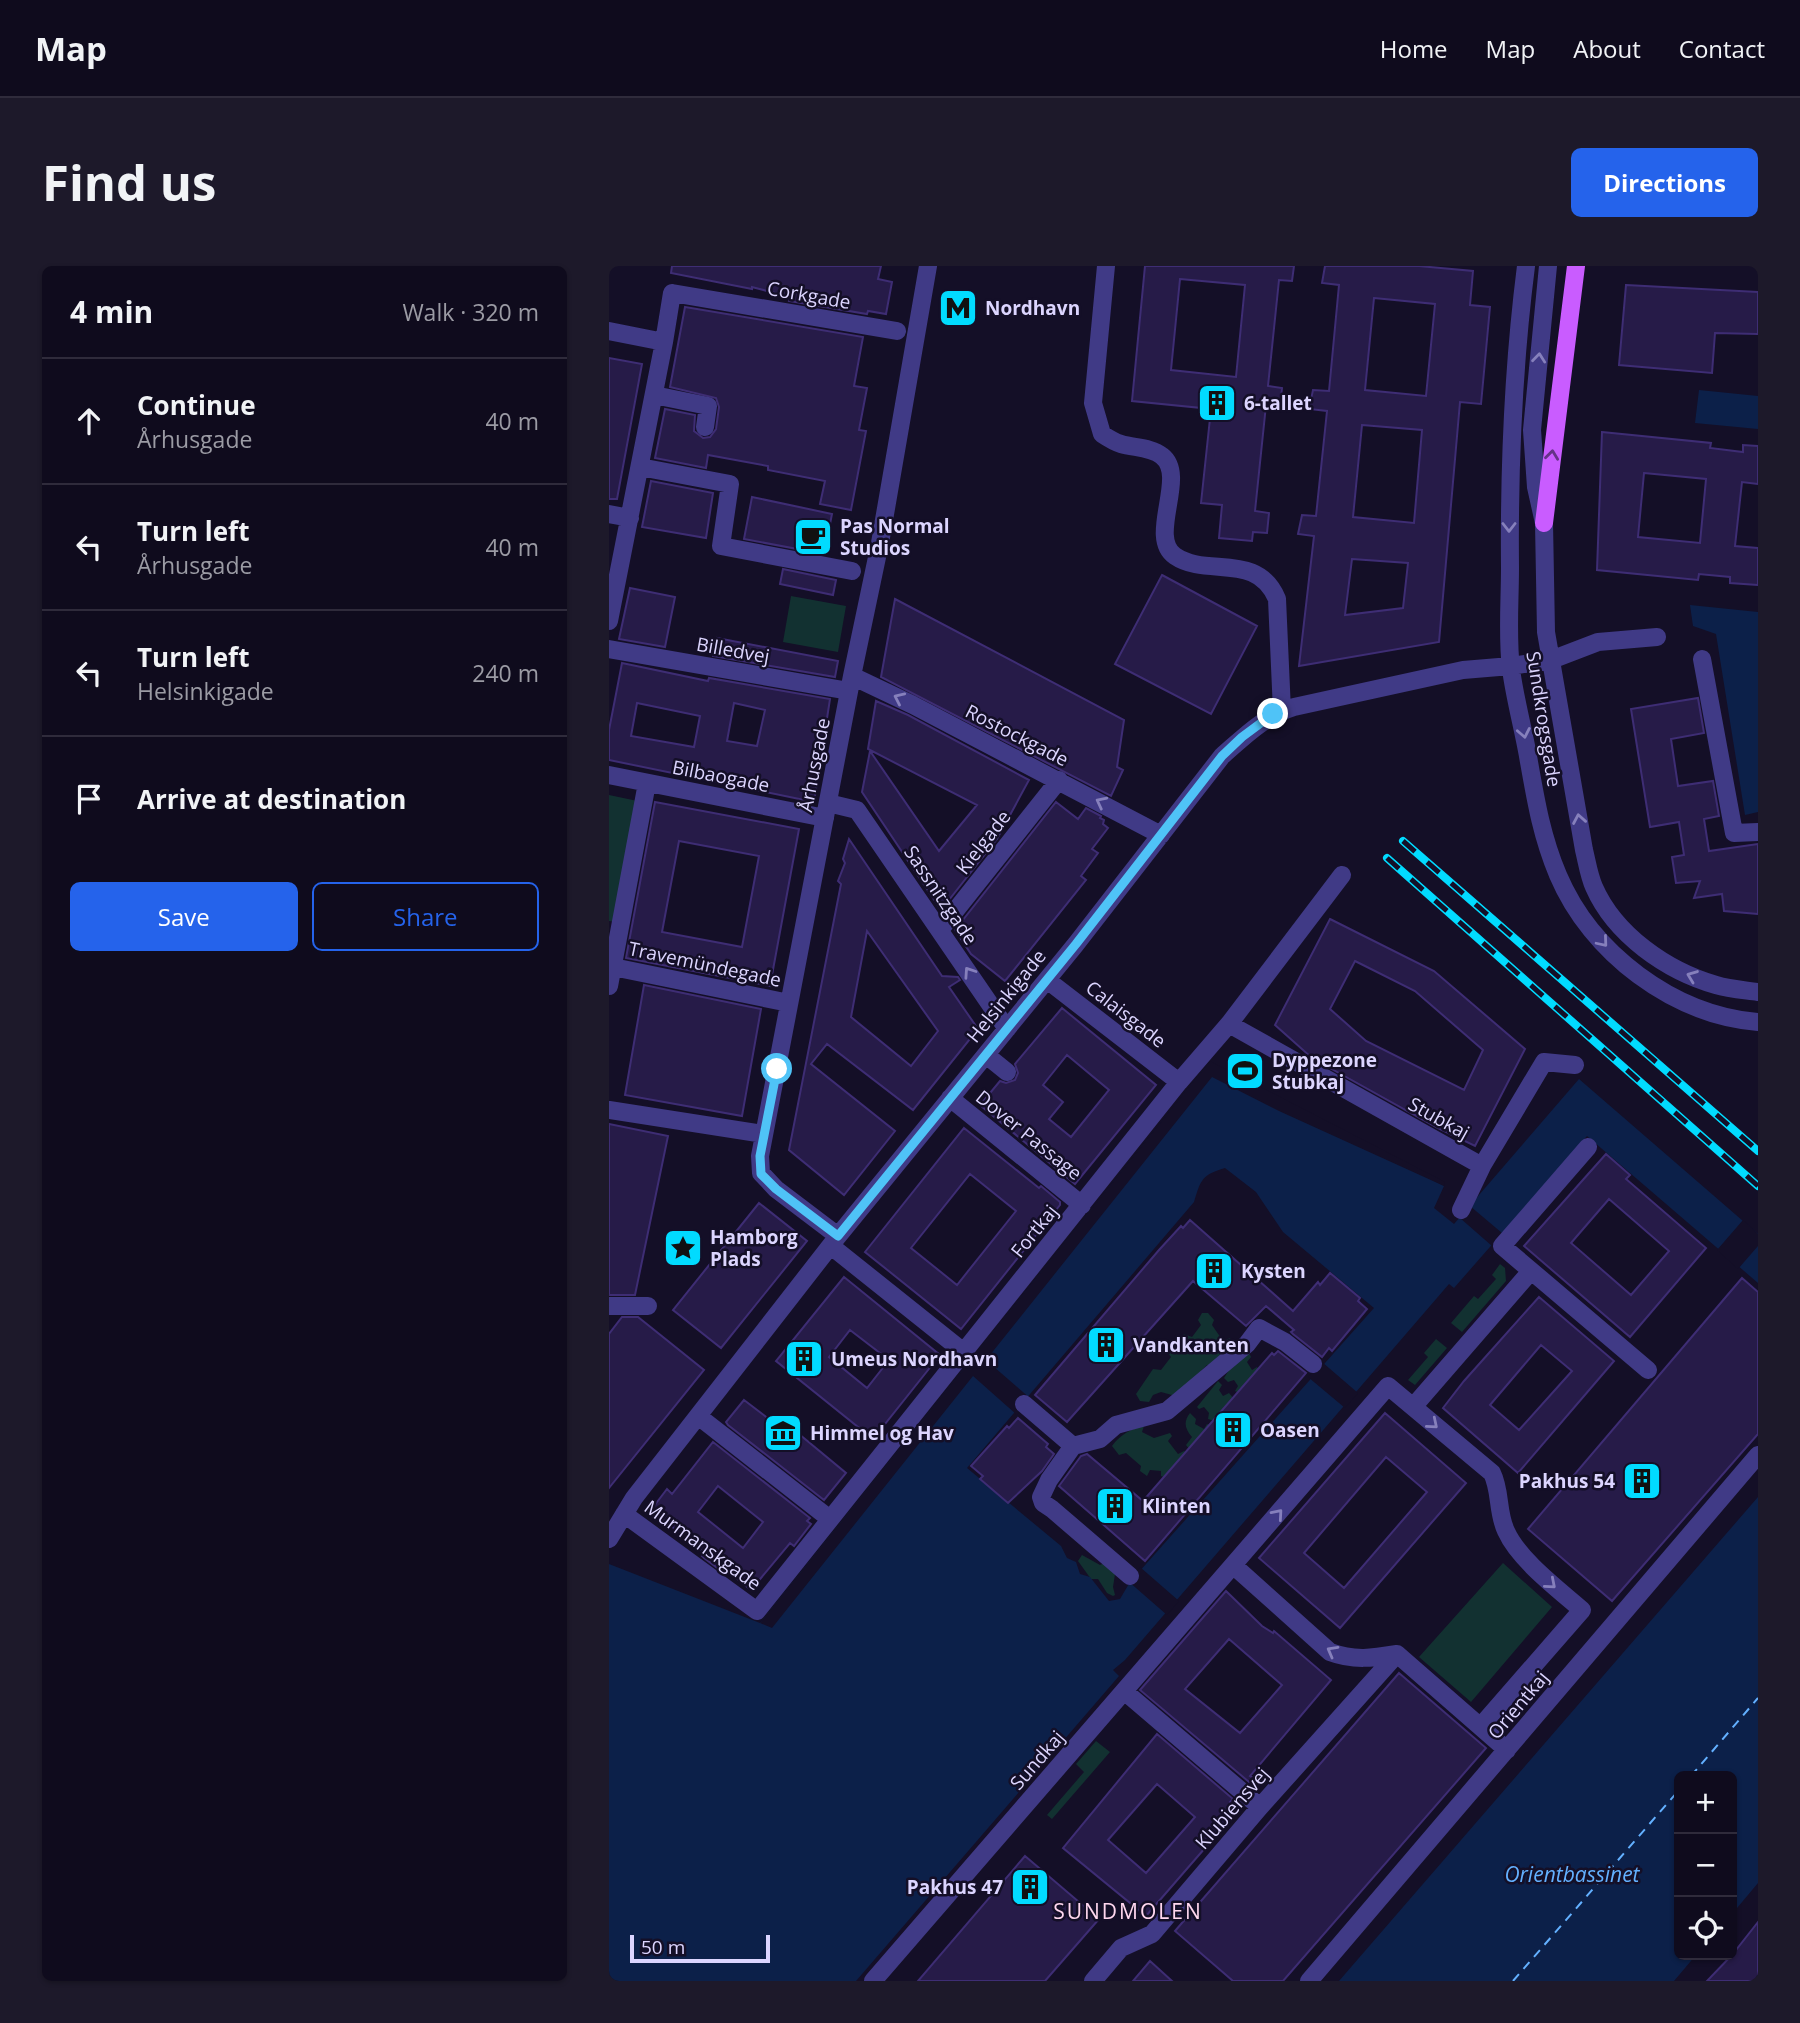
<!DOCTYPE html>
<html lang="en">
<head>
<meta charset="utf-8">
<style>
  body { margin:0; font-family:"Open Sans",sans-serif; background:#1d192a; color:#f1f3f6 }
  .controls { position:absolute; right:21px; bottom:21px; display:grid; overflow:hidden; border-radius:10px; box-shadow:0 2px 5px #0004 }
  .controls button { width:63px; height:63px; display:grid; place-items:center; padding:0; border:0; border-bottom:2px solid #2f2b3b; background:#0f0b1d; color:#f1f3f6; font:35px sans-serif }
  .scale { position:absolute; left:21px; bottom:18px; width:140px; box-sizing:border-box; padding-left:7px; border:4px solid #dcd5ff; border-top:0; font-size:19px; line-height:24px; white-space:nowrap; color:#dcd5ff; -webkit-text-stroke:5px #140f27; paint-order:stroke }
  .stop { position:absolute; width:21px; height:21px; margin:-16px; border:5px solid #4fc3f7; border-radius:50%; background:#fff }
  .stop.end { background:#4fc3f7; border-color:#fff; box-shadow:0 2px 7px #0008 }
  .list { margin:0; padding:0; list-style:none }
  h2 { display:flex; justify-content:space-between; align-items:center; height:91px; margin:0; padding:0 28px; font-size:30px }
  h2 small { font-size:23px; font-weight:400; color:#9b9ba4 }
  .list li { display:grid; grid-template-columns:46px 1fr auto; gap:21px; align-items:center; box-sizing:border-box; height:126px; padding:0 28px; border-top:2px solid #2f2b3b }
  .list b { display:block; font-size:26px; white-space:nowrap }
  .list p { margin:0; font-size:23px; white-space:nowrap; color:#9b9ba4 }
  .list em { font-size:23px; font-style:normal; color:#9b9ba4 }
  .actions { display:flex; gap:14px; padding:21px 28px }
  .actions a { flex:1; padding:16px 0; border:2px solid #2563eb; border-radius:10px; text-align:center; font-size:24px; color:#2563eb }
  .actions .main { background:#2563eb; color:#fff }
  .icon { flex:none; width:38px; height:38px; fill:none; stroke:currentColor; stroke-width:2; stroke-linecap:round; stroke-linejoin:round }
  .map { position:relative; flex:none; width:1149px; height:1715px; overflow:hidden; border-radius:10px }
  header { display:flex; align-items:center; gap:42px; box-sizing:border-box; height:98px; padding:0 35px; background:#0f0b1d; border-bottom:2px solid #2f2b3b }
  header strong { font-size:33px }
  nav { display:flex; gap:38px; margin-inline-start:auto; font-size:24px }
  .intro { display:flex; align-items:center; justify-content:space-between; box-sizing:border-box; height:168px; padding:0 42px }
  h1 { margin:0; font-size:49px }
  .button { padding:18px 32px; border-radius:10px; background:#2563eb; color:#fff; font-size:24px; font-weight:700 }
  main { display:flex; gap:42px; padding:0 42px }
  aside { flex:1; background:#0f0b1d; border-radius:10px; box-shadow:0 2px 5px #0004 }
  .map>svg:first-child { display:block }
  .green { fill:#123131 }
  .water { fill:#0c2049; fill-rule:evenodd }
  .pier { fill:#140f27 }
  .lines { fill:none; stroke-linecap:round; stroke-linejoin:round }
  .ferry { stroke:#63b0ff; stroke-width:2; stroke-dasharray:9 7; stroke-linecap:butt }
  .building { fill:#261b48; stroke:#3e2d74; stroke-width:2; fill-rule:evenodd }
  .minor { stroke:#403a86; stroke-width:18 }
  .major { stroke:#c95cff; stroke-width:18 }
  .rail-casing { stroke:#01dbff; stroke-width:8 }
  .rail { stroke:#140f27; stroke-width:5; stroke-dasharray:16; stroke-linecap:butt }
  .oneway { stroke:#8680bc }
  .oneway2 { stroke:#653288 }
  .route { stroke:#4fc3f7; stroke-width:9 }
  .labels { text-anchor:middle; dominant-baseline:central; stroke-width:5; stroke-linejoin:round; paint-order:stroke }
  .street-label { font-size:19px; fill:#dcd5ff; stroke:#140f27 }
  .poi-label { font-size:19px; font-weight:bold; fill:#dcd5ff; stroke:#140f27; text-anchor:start }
  .water-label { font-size:21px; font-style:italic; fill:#63b0ff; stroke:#140f27 }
  .neighbourhood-label { font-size:21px; letter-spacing:2px; fill:#ffd7ef; stroke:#140f27 }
</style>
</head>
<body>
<header>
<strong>Map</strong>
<nav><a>Home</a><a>Map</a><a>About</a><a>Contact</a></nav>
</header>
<div class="intro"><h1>Find us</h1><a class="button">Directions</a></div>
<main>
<aside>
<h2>4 min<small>Walk · 320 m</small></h2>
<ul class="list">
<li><svg class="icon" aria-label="ahead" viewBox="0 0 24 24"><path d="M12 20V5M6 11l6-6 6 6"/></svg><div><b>Continue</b><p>Århusgade</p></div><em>40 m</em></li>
<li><svg class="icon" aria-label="left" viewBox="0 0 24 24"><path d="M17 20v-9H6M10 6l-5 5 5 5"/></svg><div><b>Turn left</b><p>Århusgade</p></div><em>40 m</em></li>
<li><svg class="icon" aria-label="left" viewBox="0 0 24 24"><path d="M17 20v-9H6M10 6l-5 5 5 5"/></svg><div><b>Turn left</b><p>Helsinkigade</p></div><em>240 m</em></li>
<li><svg class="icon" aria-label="arrive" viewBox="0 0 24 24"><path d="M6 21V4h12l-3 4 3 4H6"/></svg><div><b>Arrive at destination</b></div></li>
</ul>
<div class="actions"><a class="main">Save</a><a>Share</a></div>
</aside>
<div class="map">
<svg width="1149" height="1715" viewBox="0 0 1149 1715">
  <rect width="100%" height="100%" fill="#140f27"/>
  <path class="green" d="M182,330L237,340L229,386L174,376Z
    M0,529L38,537L14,657L0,655Z
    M891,998L896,1002L897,1015L853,1066L842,1057L865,1030L869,1033L887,1013L883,1009Z
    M593,1047H599L605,1054L603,1059L614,1075L621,1072L625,1079L601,1099H598L592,1105L593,1109L563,1135V1129L552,1126L544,1129L540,1136L531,1135L527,1128L544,1103L552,1104L562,1091L559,1087L575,1068L583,1071L592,1059L589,1054Z
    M827,1073L838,1082L806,1119L799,1114L819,1091L815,1087Z
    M640,1087L642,1091L638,1096L643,1104L648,1101L650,1104L640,1113L630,1127L626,1125L629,1120L625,1114L619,1116L615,1112L620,1104Z
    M609,1115L613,1119L610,1124L614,1130L620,1127L625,1133L606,1155L599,1153L600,1147L595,1141L590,1143L588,1141Z
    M581,1147L587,1153L586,1158L595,1163L598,1158L603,1160L581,1184L577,1179L583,1171C576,1163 574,1156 581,1147Z
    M535,1160L533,1166L545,1172L561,1167L563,1170L559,1175L569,1188L575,1185L578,1187L557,1212L552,1210V1205L541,1204L538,1210L531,1205L532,1200L517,1187L510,1189L503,1180C511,1169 521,1163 535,1160Z
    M473,1289L491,1299L499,1295L506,1308L504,1321L506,1329L504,1330L498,1327L489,1313H482L469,1295Z
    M894,1297L943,1341L862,1436L810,1391Z
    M487,1475L501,1486L443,1553L438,1549L475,1506L467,1498Z"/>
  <path class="water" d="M1090,124L1149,130V163L1086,157Z
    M1081,339L1149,346V546L1136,549L1107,368L1084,360Z
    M599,798L835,920L825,942L845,958L970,813L1149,968V1017L978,870L845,1022L840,1018L516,1394L504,1404L510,1410L247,1715H0V1298L151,1357ZM616,902L647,926L674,966L765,1042L521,1316L511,1333L500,1335L481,1311L471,1308L467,1296L458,1292L452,1280L358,1202L585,936C592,913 593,909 616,902Z
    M1149,1231V1617L1123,1648V1510H1070V1689H1087L1065,1715H730Z"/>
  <path class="pier" d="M633,790L641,791L648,798L652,810L648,819L836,916L835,920L670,845L603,811L377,1094L422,1133L408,1149L364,1110L163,1362L151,1357L601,795L622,806L624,796Z
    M861,940L893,967L883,980L851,952Z
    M1134,954L1149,968V980L1129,1003L1108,984Z
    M713,1096L749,1127L736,1142L699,1111Z
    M531,1301L570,1335L558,1349L519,1315Z"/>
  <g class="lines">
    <path class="ferry" d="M1082,1510L1149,1432
      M904,1715L1070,1524"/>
  </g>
  <path class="building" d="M63,0H272L269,13L283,16L277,48L259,45L258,48L180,35L181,31L143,21V23L62,7Z
    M536,0H685L683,15L670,14L659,120L673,122L671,140L657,139L646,245L660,247L658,267L644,266L643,275L610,272L613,239L592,237L602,143L523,135ZM571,13L636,19L627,111L562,104Z
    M716,0H810L864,5L861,39L881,41L872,138L851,136L830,376L690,400L705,270L689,268L693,249L707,250L718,145L700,143L704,124L720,125L730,19L713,17ZM765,32L826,38L817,130L756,124ZM753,159L813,164L805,257L744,251ZM743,293L799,297L794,342L736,349Z
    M1017,19L1149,26V68L1106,67L1103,107L1010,99Z
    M76,41L254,71L245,120L258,122L250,164L257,165L242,244L211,238L216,215L159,204V200L99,189L97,202L46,192L56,143L86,149L85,165L94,172L101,171L107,163L110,141L107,132L61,121Z
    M0,92L33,98L8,233H0Z
    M993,166L1102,177L1101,182L1134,186V179L1149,180V218L1133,216L1126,280L1149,282V319L1121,317V311L1090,308L1089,314L988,304ZM1035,207L1097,213L1091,277L1029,271Z
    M42,215L104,227L97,272L33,261Z
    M143,231L223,248L215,288L135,273Z
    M174,303L227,314L224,329L171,318Z
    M553,309L648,360L602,448L506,398Z
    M21,322L66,331L56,381L10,373Z
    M286,333L515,454L508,501L514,504L502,530L272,411Z
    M108,372L229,395L226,411L104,390Z
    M13,397L99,415L100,412L221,433L205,536L0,494V464ZM28,437L91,450L85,481L22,470ZM125,437L156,444L148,480L118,475Z
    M1089,432L1095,467L1062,473L1069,520L1104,515L1110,550L1095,553L1100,585L1149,578V648L1115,645L1113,628L1085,632L1091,615L1067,617L1063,591L1075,589L1070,556L1041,561L1022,443Z
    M267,435L299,449L420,514L388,573L332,644L253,526L261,485L330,585L368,539L259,483Z
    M46,536L190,563L161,720L17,692ZM70,575L150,590L133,681L53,666Z
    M447,536L469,553L477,542L492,550L491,552L495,554L494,558L499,562L483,583L489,587L472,610L477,614L396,715L362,688L346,664Z
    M240,573L333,710L349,711L351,714L340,721L369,763L304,844L218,778L202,798L286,865L235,929L180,884L232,618L229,615L236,597L234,593ZM258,665L329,765L302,800L242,751Z
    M721,653L825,705L916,783L866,880L829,862L703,792L666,759ZM746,695L806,725L874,784L855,824L757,775L721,743Z
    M35,719L152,743L133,850L16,829Z
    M453,742L547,819L466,918L371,839L391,815L397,817L406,814L409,807L406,798ZM458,789L500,824L462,871L440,853L454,836L434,819Z
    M0,858L59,870L26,1029H0Z
    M355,862L430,922L432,920L451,936V939L352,1063L256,986ZM361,908L407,945L348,1019L302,982Z
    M997,888L1021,909L1017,913L1097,982L1021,1071L915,980ZM1000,933L1060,985L1022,1029L962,977Z
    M150,937L198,975L112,1082L64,1044Z
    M581,954L684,1045L709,1016L711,1019L721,1007L751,1032L749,1035L758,1043L723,1085L720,1082L713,1091L684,1068L682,1066L685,1064L657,1040L637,1060L584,1015L458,1156L426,1129L550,984L572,960L574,962Z
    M235,1011L331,1089L264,1173L167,1095ZM241,1064L280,1094L258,1122L220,1091Z
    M1133,1012L1149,1026V1168L1003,1335L919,1263Z
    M930,1031L1005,1095L909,1207L834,1142L855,1115ZM932,1079L963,1105L910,1164L881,1139Z
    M13,1051H29L95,1104L0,1222V1068Z
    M669,1085L697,1107L536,1295L450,1220L472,1190L478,1188L534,1235L663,1087L665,1089Z
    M135,1134L169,1160L173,1154L237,1207L215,1234L119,1159L117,1156Z
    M776,1147L857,1217L731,1362L650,1292ZM777,1191L818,1226L735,1322L695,1287Z
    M409,1152L439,1178L437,1181L445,1188L433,1205L399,1237L371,1213L374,1210L362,1200L398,1160L400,1162Z
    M104,1176L201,1252L198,1255L202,1258L185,1280L181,1277L142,1324L117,1304L115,1307L95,1292L93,1290L96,1287L42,1244L58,1223L63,1228ZM109,1220L154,1256L134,1282L89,1246Z
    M617,1325L653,1360L664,1367L665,1365L722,1414L641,1510L644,1512L640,1516L531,1424ZM620,1373L673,1419L631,1467L576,1423Z
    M790,1407L877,1482L674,1715H624L566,1665Z
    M548,1468L624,1533L621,1536L629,1544L537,1650L454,1582ZM548,1518L586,1551L537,1607L499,1574Z
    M416,1590L490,1653L436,1715H309Z
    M1149,1656V1715H1098L1123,1689Z
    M541,1695L563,1715H524Z"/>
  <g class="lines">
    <path class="minor" d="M497,0L484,137L493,168C499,172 505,176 512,178C525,182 542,181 553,190C579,210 538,271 566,290C598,312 648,285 668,333L673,445
      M917,0C904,102 900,199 901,302C901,335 898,370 902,403C906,434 915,465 920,496C927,536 933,571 949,609C982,687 1064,749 1149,756
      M939,0L923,164L927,221L935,257L937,366L975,584C978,596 980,610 985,621C1006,669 1058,705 1107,719C1120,723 1135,724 1149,726
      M0,65L55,76
      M45,129L99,140L96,161
      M31,201L121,218L112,280L243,305
      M0,248L21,252
      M0,355L55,76L63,27L288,65
      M0,383L240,425
      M1093,393L1125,567L1149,566
      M243,410L304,439L552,569
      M0,509L216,552
      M219,537L248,544L398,763
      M331,664L450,514
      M4,701L180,737
      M438,714L570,816
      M0,720L38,517
      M620,758L873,900
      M377,789L398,806
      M341,832L473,939
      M0,844L155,868
      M979,881L893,980L1039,1104
      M852,944L873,900L935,796L966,799
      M229,970L167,923L152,907L151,890L243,410L271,277L319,0
      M222,980L356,1087
      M0,1040H39
      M415,1138L464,1180
      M804,1141L922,1005
      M89,1150L221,1253
      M15,1248L148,1345L570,816L620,758L733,609
      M0,1273L25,1232L229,970L467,678L613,490C637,469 654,451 685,441L854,404L902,400L942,394L989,376L1048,371
      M625,1300L721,1386C745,1395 764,1392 788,1388
      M521,1310L443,1243L434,1237L432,1231L440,1214L464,1180L491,1173L507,1159L558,1145L638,1078L650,1062L676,1076L704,1098
      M788,1388L898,1484
      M515,1425L651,1541
      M264,1715L779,1120L883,1207C892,1225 888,1246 897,1265C910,1294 949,1323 973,1344L872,1460
      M484,1715L512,1682L543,1668L651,1541L788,1388
      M700,1715L1149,1189"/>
    <path class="major" d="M935,257L967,0"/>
    <g class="rail-casing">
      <path id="rail" d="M794,575L1149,885
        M778,592L1149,920"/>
    </g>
    <use href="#rail" class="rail"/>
  </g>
  <defs><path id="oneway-chevron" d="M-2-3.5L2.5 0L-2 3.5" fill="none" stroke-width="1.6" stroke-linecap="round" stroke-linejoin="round" transform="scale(1.75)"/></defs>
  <g class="oneway">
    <use href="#oneway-chevron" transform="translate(930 92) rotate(-84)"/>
    <use href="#oneway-chevron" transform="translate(900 261) rotate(90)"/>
    <use href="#oneway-chevron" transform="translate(290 432) rotate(-155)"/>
    <use href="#oneway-chevron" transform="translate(915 467) rotate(79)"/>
    <use href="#oneway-chevron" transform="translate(492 536) rotate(-153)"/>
    <use href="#oneway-chevron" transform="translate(970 553) rotate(-100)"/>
    <use href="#oneway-chevron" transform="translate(994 676) rotate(50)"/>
    <use href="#oneway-chevron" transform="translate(360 706) rotate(-124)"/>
    <use href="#oneway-chevron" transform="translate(1083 710) rotate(-159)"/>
    <use href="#oneway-chevron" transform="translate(824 1158) rotate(40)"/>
    <use href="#oneway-chevron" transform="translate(669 1248) rotate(-49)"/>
    <use href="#oneway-chevron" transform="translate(942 1318) rotate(41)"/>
    <use href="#oneway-chevron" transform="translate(723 1385) rotate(-151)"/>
  </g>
  <use class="oneway2" href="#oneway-chevron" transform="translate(943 189) rotate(-83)"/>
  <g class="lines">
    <path class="route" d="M168,803L151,890L152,908L167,923L229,970L467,678L613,490L633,471L664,448"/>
  </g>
  <defs>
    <g id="metro-square" transform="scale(2.0125)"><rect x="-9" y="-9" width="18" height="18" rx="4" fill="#01dbff" stroke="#140f27"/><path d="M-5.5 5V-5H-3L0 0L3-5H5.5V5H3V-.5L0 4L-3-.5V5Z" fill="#111"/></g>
    <g id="building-square" transform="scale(2.0125)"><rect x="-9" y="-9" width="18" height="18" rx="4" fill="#01dbff" stroke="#140f27"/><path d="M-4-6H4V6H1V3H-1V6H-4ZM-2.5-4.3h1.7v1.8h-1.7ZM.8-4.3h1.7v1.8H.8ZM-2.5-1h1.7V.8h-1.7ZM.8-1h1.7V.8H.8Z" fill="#111"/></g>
    <g id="cafe-square" transform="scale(2.0125)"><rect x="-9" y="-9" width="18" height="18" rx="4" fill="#01dbff" stroke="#140f27"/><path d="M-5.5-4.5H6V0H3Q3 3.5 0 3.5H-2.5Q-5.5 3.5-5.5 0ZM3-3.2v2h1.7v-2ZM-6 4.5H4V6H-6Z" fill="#111"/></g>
    <g id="stadium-square" transform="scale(2.0125)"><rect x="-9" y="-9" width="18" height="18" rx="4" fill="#01dbff" stroke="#140f27"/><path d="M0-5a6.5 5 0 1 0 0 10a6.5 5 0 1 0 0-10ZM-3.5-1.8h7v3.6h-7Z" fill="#111"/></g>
    <g id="sight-square" transform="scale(2.0125)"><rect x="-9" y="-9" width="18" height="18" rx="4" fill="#01dbff" stroke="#140f27"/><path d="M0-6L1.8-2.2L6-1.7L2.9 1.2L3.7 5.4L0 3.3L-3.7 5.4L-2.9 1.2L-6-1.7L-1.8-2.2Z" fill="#111"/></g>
    <g id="museum-square" transform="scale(2.0125)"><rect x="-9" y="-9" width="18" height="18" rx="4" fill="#01dbff" stroke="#140f27"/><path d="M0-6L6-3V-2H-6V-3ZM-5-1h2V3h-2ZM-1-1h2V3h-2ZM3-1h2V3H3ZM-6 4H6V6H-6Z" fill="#111"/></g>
  </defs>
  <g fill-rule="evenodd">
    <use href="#metro-square" x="349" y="42"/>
    <use href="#building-square" x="608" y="137"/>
    <use href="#cafe-square" x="204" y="271"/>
    <use href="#stadium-square" x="636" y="805"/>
    <use href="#sight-square" x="74" y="982"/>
    <use href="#building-square" x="605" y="1005"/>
    <use href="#building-square" x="497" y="1079"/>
    <use href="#building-square" x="195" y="1093"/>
    <use href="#building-square" x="624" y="1164"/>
    <use href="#museum-square" x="174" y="1167"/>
    <use href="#building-square" x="1033" y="1215"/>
    <use href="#building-square" x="506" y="1240"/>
    <use href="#building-square" x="421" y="1621"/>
  </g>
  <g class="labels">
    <g class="street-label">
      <text transform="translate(200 29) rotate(10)">Corkgade</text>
      <text transform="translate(124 384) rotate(10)">Billedvej</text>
      <text transform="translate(935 453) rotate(81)">Sundkrogsgade</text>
      <text transform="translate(408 469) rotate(27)">Rostockgade</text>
      <text transform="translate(205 499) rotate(-79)">Århusgade</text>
      <text transform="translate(112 510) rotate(11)">Bilbaogade</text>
      <text transform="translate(374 576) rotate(-52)">Kielgade</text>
      <text transform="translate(332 629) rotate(56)">Sassnitzgade</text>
      <text transform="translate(96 698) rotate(12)">Travemündegade</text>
      <text transform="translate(397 730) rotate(-51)">Helsinkigade</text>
      <text transform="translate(517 748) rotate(38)">Calaisgade</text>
      <text transform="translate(830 852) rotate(29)">Stubkaj</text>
      <text transform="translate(420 869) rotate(39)">Dover Passage</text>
      <text transform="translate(425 965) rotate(-51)">Fortkaj</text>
      <text transform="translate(94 1279) rotate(36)">Murmanskgade</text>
      <text transform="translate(909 1439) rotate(-50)">Orientkaj</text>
      <text transform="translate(428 1494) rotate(-49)">Sundkaj</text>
      <text transform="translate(623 1542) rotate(-49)">Klubiensvej</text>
    </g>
    <g class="poi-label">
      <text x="376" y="42">Nordhavn</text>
      <text x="635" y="137">6-tallet</text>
      <text x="231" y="260">Pas Normal<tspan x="231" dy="22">Studios</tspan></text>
      <text x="663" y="794">Dyppezone<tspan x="663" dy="22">Stubkaj</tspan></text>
      <text x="101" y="971">Hamborg<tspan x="101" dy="22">Plads</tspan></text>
      <text x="632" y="1005">Kysten</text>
      <text x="524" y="1079">Vandkanten</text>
      <text x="222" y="1093">Umeus Nordhavn</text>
      <text x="651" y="1164">Oasen</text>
      <text x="201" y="1167">Himmel og Hav</text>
      <text x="1006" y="1215" text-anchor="end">Pakhus 54</text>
      <text x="533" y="1240">Klinten</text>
      <text x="394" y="1621" text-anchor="end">Pakhus 47</text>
    </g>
    <g class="water-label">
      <text x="963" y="1608">Orientbassinet</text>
    </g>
    <g class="neighbourhood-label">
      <text x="519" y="1645">SUNDMOLEN</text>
    </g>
  </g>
</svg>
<div class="controls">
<button>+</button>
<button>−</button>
<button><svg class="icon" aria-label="locate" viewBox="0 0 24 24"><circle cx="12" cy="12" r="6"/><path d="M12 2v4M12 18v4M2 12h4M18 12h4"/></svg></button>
</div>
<div class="scale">50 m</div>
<div class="stop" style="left:168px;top:803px"></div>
<div class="stop end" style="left:664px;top:448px"></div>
</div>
</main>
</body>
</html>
